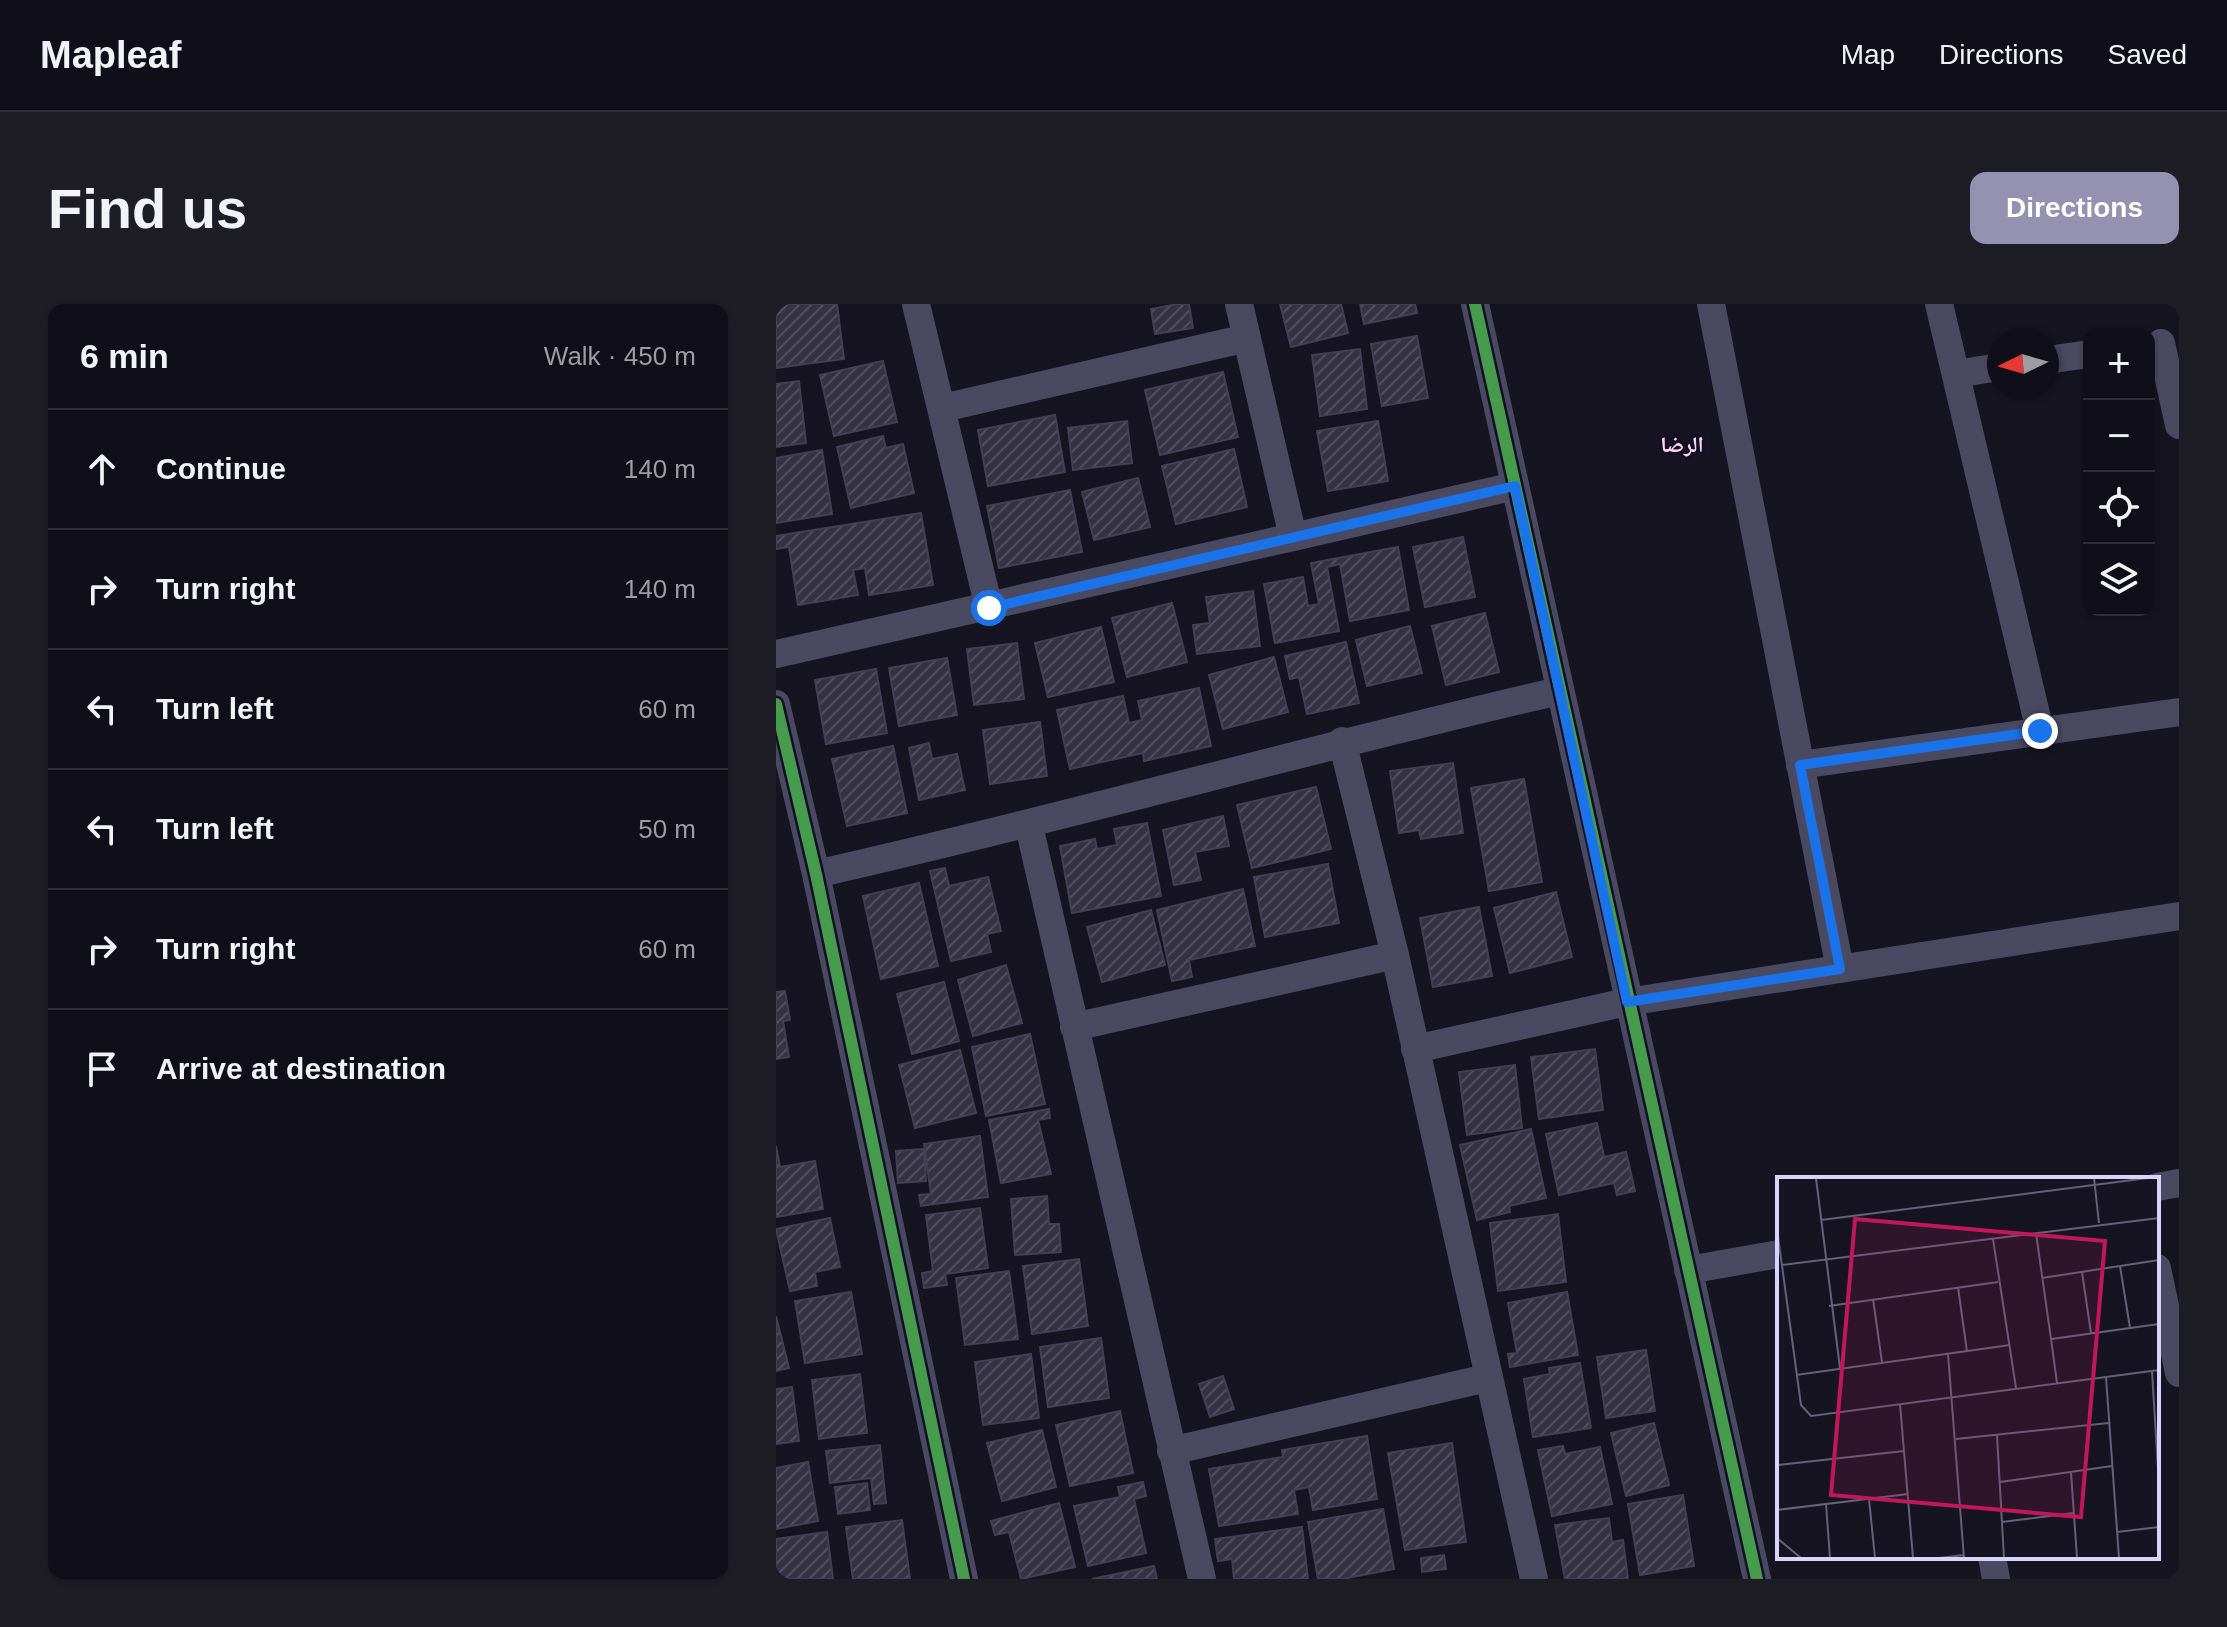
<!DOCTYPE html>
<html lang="en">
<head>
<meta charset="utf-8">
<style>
  body { margin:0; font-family:Arial,"Noto Naskh Arabic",sans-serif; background:#1e1d26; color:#f1f3f6 }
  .controls { position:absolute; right:24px; top:24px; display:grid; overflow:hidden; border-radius:16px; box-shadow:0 2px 6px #0004 }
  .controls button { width:72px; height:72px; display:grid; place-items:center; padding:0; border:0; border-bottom:2px solid #302f38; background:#100f19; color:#f1f3f6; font:40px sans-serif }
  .compass { position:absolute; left:1211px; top:24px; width:72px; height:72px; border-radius:50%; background:#100f19; box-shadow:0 2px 6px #0004; rotate:265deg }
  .stop { position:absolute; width:24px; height:24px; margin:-18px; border:6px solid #1a73e8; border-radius:50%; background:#fff }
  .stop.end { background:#1a73e8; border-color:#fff; box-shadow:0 2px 8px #0008 }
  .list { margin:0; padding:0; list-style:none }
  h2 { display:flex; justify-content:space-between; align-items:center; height:104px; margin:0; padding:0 32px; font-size:34px }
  h2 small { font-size:26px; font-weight:400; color:#9c9ca2 }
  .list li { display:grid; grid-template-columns:52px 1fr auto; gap:24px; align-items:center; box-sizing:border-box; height:120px; padding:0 32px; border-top:2px solid #302f38 }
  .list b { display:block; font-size:30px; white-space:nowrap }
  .list em { font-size:26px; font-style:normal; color:#9c9ca2 }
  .icon { flex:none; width:44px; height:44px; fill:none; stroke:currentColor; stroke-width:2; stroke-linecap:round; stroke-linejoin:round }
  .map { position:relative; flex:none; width:1403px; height:1275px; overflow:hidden; border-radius:16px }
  header { display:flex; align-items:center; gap:48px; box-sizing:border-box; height:112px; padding:0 40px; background:#100f19; border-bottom:2px solid #302f38 }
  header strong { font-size:38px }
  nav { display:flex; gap:44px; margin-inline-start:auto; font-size:28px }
  .intro { display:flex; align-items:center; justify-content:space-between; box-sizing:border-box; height:192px; padding:0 48px }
  h1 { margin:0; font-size:56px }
  .button { padding:20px 36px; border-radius:16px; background:#9591b1; color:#fff; font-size:28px; font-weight:700 }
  main { display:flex; gap:48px; padding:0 48px }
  aside { flex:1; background:#100f19; border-radius:16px; box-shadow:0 2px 6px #0004 }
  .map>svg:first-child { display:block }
  .building { fill:url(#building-hatch); stroke:#433f54; stroke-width:2 }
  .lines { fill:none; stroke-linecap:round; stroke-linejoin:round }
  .minor { stroke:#4a4962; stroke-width:28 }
  .cycleway-casing { stroke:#130f26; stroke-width:17 }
  .cycleway { stroke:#469c4c; stroke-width:12 }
  .route { stroke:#1a73e8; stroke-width:10 }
  .labels { text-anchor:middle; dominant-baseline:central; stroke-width:6; stroke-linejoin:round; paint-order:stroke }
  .neighbourhood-label { font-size:22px; font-weight:bold; fill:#ffd6f0; stroke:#130f26 }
  .inset-road { fill:none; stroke:#64617a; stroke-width:2 }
  .view { fill:#c2185b; fill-opacity:0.15; stroke:#c2185b; stroke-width:4 }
  .inset-edge { fill:none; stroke:#d9d4ff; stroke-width:4 }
</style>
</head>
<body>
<header>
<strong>Mapleaf</strong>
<nav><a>Map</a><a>Directions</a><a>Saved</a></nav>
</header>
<div class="intro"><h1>Find us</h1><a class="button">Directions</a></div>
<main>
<aside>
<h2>6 min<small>Walk · 450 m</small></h2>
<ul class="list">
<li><svg class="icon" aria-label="ahead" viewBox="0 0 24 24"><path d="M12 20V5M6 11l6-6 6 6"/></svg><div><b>Continue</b></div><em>140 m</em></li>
<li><svg class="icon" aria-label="right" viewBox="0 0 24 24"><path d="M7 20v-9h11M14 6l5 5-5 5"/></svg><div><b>Turn right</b></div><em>140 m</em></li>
<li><svg class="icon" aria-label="left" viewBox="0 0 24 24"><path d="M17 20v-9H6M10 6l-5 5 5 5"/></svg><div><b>Turn left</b></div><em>60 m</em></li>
<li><svg class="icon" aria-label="left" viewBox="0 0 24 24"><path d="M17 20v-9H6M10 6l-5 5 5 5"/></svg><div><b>Turn left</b></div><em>50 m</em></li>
<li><svg class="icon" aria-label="right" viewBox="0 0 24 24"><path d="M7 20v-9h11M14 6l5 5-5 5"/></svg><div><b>Turn right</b></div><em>60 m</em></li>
<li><svg class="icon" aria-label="arrive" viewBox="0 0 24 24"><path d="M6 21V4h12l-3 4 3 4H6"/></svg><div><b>Arrive at destination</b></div></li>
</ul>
</aside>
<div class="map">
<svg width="1403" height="1275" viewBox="0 0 1403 1275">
  <defs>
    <pattern id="building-hatch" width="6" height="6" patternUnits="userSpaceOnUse" patternTransform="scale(2)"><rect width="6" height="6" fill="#343243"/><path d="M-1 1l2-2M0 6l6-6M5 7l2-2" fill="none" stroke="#514f5f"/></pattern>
  </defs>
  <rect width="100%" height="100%" fill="#161421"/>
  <path class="building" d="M0,0H61L68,55L0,64Z
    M402,0H413L417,24L379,30L375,5Z
    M504,0H565L572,29L515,43Z
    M584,0H639L641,9L588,20Z
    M641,32L652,94L606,102L595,40Z
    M584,45L591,105L544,112L536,51Z
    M107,57L121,118L58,132L44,71Z
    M447,68L462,133L384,151L369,86Z
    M23,77L30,139L0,143V80Z
    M279,111L289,168L212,182L202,126Z
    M351,117L356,159L297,166L292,124Z
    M602,117L612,177L552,187L541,127Z
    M107,132L110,144L127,140L138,189L75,204L61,143Z
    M458,145L471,203L400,220L386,162Z
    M46,146L56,210L0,219V154Z
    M362,174L374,223L318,236L306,188Z
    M294,186L306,248L223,264L211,202Z
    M145,209L157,281L93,291L89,264L77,266L82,291L22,301L13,243L0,245V232Z
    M687,233L699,293L649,303L637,243Z
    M622,243L633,306L574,317L564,260L551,263L563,327L499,339L488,280L527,273L532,302L543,300L535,259Z
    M477,287L484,342L421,350L417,321L434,319L430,293Z
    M396,299L411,358L351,373L336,314Z
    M709,309L723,368L670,381L656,322Z
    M634,322L646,369L591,382L580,336Z
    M325,323L338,378L272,393L259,339Z
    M570,338L583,399L531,410L523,373L514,375L509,352Z
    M241,339L248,395L198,401L191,345Z
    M498,353L512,408L447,425L433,371Z
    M171,354L181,411L123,422L113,364Z
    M100,365L111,429L50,440L39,376Z
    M423,384L435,442L368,457L367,449L294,465L281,406L347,392L353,419L366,416L362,397Z
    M264,418L271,472L214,480L207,426Z
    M153,439L156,455L181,450L189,486L143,496L133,444Z
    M117,442L131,509L71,522L56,455Z
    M677,459L687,529L645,535L643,526L623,529L614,467Z
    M748,475L766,578L713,587L695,484Z
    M540,483L555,545L476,564L461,501Z
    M447,512L453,542L419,548L425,576L398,581L387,526Z
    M371,519L385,592L296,609L284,542L319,535L321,545L341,541L338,525Z
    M552,560L563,619L489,633L478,573Z
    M169,564L173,582L212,573L225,627L211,630L215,648L175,657L154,567Z
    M143,579L162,662L105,675L87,592Z
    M467,585L479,642L413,656L416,673L396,677L381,606Z
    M780,588L796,653L734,669L718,604Z
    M703,603L716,672L657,683L644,614Z
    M375,606L389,661L326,678L311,623Z
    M230,661L246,719L197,732L182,676Z
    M168,678L183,737L136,750L121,690Z
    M9,687L14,716L7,717L13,753L0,755V688Z
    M254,730L269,800L210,812L196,743Z
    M819,745L827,806L763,815L755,753Z
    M184,746L200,809L139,824L123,761Z
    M739,761L746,824L691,831L683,768Z
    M273,805L274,814L262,816L275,870L225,879L213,816Z
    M821,819L828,853L850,848L859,887L841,891L838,879L783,891L770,830Z
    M755,825L770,894L733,902L734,908L701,916L684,841Z
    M204,832L212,893L145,902L143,891L155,890L148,840Z
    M0,842L4,863L39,857L47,905L0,913Z
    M148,845L150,877L122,879L120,847Z
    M271,892L273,920H283L285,948L239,951L235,895Z
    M204,904L212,964L169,970L171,981L148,984L146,969L157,967L150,911Z
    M782,910L790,978L722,987L714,919Z
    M54,914L64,963L39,968L41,982L14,987L0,925Z
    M303,955L312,1022L256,1030L247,962Z
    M233,967L242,1035L189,1041L180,974Z
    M75,988L86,1050L29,1059L19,997Z
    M791,988L802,1051L734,1063L732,1050L741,1049L732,999Z
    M0,1012L13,1064L0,1067Z
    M325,1034L333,1094L272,1103L264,1043Z
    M870,1046L879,1107L830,1114L821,1053Z
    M255,1050L263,1114L207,1121L199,1058Z
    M804,1059L815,1124L757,1133L748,1075L774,1070L773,1064Z
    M84,1070L91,1129L43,1135L36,1076Z
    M447,1072L458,1105L434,1113L423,1080Z
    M16,1083L23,1137L0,1140V1085Z
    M344,1107L357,1169L294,1182L280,1121Z
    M878,1119L893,1181L850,1192L835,1129Z
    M266,1126L280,1183L226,1197L211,1139Z
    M591,1132L601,1195L537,1206L533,1183L518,1186L522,1210L443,1222L433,1165L507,1153L506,1146Z
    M676,1139L690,1238L629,1246L612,1149Z
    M104,1141L110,1199L98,1200L95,1174L54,1179L50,1147Z
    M787,1142L789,1150L824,1143L836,1200L776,1212L762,1146Z
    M32,1158L42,1217L0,1225V1164Z
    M367,1178L370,1192L358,1195L370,1249L312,1262L298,1202L344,1193L342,1183Z
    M91,1179L94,1206L62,1210L59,1183Z
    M907,1191L918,1262L864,1271L852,1200Z
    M283,1199L299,1263L245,1275L233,1228L219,1231L215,1217Z
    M607,1205L618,1265L566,1275H542L532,1218Z
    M833,1214L836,1238L847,1236L852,1275H789L779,1221Z
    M126,1216L134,1275H77L70,1223Z
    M526,1223L532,1275H458L456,1255L442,1257L439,1235Z
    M51,1228L57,1275H0V1235Z
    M668,1251L670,1265L646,1268L645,1254Z
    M378,1262L381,1275H316Z"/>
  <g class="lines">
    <path class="minor" d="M140,0L213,304
      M699,0L981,1275
      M935,0L1064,665
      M1163,0L1264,427
      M1385,39L1403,121
      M1271,56L1313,50
      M1180,70L1223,63
      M167,104L471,34
      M517,233L739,182
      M0,350L517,233L463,0
      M0,400L40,570L188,1275
      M566,437L619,651L758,1275
      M1024,461L1403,408
      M253,522L426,1275
      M40,570C289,514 535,444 783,387
      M298,723L619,651
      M639,745L851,698L1403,612
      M1381,883L1403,879
      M1381,964L1403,1069
      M912,966L1003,950
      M395,1147L711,1074
      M1216,1253L1220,1275"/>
    <g class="cycleway-casing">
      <path id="cycleway" d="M699,0L981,1275
        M0,400L40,570L188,1275"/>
    </g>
    <use href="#cycleway" class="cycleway"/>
  </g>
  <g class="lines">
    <path class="route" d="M213,304L739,182L851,698L1064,665L1024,461L1264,427"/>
  </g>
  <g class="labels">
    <g class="neighbourhood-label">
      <text x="906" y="140">الرضا</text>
    </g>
  </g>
  <g transform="translate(1001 873)">
    <rect width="382" height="382" fill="#161421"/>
    <path class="inset-road" d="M39,1L63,191M317,1L322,46M44,43L371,1M0,52L24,228L34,239L382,193M259,56L274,162L382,147M216,62L239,211M5,88L382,41M343,89L353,151M305,95L314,156M265,101L382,83M181,110L190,175M96,122L105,185M52,129L221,105M274,162L280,206M171,177L187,381M375,194L382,308M19,198L233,168M329,200L342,381M123,227L136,381M220,258L227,381M179,262L332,246M0,288L127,274M294,295L300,381M223,305L335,289M92,322L98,381M49,327L53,381M0,333L131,317M225,345L297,336M340,355L382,350M0,361L24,381M162,381L187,378"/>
    <path class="view" d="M78,42L328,64L304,340L54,318Z"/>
    <rect width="382" height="382" class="inset-edge"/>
  </g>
</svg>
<div class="controls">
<button>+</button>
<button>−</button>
<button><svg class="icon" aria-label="locate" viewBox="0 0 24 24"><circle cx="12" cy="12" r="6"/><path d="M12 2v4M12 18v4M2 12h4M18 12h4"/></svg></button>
<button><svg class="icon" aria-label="layers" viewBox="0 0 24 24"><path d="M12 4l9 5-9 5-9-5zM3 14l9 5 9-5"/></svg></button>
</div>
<svg class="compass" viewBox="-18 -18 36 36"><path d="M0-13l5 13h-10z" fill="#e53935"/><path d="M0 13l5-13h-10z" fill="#9c9ca2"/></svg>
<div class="stop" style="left:213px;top:304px"></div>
<div class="stop end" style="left:1264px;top:427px"></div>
</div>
</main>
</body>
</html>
